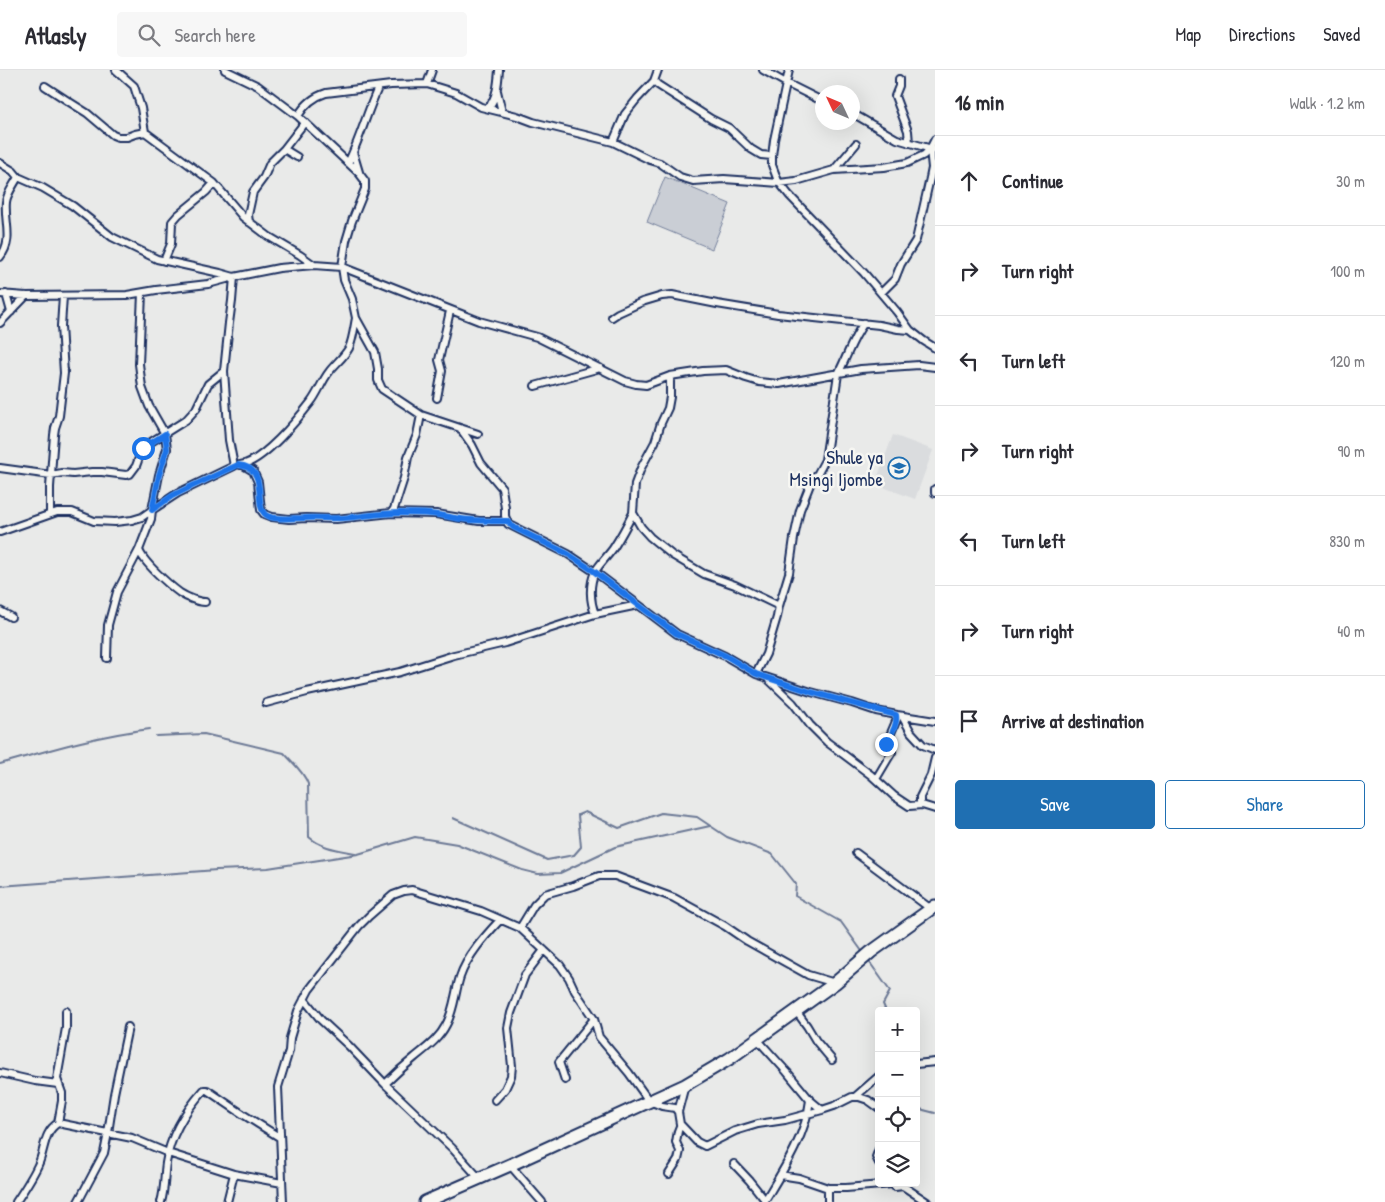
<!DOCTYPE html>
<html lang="en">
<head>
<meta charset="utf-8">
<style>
  body { margin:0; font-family:"Patrick Hand",sans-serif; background:#f7f7f7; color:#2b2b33 }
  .controls { position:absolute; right:15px; bottom:15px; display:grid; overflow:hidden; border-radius:5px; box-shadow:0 5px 20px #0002 }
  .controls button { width:45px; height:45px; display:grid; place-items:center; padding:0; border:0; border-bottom:1px solid #e1e1e2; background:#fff; color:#2b2b33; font:25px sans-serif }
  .compass { position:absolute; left:815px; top:15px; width:45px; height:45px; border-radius:50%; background:#fff; box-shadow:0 5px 20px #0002; rotate:314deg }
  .stop { position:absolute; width:15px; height:15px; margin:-11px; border:4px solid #1a73e8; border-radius:50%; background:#fff }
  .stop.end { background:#1a73e8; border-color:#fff; box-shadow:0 1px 5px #0008 }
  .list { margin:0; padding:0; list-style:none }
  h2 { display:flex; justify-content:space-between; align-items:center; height:65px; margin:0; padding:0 20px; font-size:21px }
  h2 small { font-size:16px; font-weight:400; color:#7c7c81 }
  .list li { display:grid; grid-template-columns:32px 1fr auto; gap:15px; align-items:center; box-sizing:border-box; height:90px; padding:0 20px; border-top:1px solid #e1e1e2 }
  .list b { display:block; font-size:19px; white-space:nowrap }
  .list em { font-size:16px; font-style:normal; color:#7c7c81 }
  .actions { display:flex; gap:10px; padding:15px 20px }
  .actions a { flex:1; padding:11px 0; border:1px solid #1f6fb2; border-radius:5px; text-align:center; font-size:18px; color:#1f6fb2 }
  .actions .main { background:#1f6fb2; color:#fff }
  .icon { flex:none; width:28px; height:28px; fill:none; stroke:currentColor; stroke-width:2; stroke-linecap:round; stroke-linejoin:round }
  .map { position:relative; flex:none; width:935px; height:1132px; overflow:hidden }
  header { display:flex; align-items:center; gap:30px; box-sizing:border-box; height:70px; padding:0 25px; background:#fff; border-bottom:1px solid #e1e1e2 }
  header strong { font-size:24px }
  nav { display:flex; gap:28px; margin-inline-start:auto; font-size:18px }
  .search { width:350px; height:45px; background:#f7f7f7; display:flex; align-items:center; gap:12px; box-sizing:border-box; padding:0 18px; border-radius:5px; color:#7c7c81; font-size:19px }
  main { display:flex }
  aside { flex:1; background:#fff }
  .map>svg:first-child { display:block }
  .built { fill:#dadcde }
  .park { fill:#caced5; stroke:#727e9a }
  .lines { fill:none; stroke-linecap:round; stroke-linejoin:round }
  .stream { stroke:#6c7995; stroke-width:2 }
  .street-casing { stroke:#1b2f5e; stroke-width:10 }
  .highway-casing { stroke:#1b2f5e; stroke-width:15 }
  .street { stroke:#f6f6f2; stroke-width:6 }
  .highway { stroke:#f6f6f2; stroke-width:11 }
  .route { stroke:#1a73e8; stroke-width:6 }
  .labels { text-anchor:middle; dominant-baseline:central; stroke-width:5; stroke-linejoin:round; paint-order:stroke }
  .poi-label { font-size:19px; fill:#1b2f5e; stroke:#f6f6f2; text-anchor:end }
</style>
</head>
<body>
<header>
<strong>Atlasly</strong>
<div class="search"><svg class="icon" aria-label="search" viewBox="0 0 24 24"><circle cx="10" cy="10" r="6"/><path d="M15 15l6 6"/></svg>Search here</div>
<nav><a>Map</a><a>Directions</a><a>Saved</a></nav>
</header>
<main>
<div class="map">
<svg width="935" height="1132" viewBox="0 0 935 1132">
  <rect width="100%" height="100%" fill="#e9eae9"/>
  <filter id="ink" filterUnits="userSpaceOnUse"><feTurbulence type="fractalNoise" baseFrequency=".02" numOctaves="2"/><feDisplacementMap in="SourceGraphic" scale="10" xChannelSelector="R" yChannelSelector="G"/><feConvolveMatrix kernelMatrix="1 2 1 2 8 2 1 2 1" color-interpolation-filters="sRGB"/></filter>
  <g filter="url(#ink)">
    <path class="built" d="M893,365L933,380L915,429L875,414Z"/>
    <path class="park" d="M665,107L730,134L712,179L647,152Z"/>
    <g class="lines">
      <path class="stream" d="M156,666L204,664L284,683C292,692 304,702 308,714L309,767C321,778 340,780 355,783
        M0,694C49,680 99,665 150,659
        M453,748L547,790L574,785L581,777L578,745L585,742L619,758L661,743L697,747L727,767L772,784L796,814L795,826L841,852L864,884
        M0,816L217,800L268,798L358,784L415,767L457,774L522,800L538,804L560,803L615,777L710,756
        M868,890L890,921L883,934L886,941
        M916,1038L935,1043"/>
      <g class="street-casing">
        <path id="street" d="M116,0L134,16L141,38L145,62L214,113L243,147L268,166L300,185L314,195
          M225,0L258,16L298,46L359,103L365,111V119L352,151L346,171L342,197L344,210L352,229L356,248L375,282L378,299V310L382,319L421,345L460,358L472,375L481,393L502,418L505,438V446L508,454L568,484L595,502L677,564L725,586L756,604L811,622L852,633L876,641L897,645L935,651
          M658,0L654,11L658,15L711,49L729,58L751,79L761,85L772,86
          M763,0L786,13L822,31
          M789,0L774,70L772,86V95L778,111L789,125L864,203L897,242L910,260L924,271L935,278
          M899,9V16L895,26L908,61L909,73
          M427,14L432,0
          M45,16L71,33L87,43L113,65L118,67H127L135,64L145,62
          M497,21L502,42
          M488,38C497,28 498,13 499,0
          M852,43L897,69L935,80
          M298,46C305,34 313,27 326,23L391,15L427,14L456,23L481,37L517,46L533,52L613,72L650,90L660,93L680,107L693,111L724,109L779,113L796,111L834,100L884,97L907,93L924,85L930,79L935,69
          M613,72L625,44L637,29L654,11
          M284,79L297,87
          M353,82L359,102
          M0,93L13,101L18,107L43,118L73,136L112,167L157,189L220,203L234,207L232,231L229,253L224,301L229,370L234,396L178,423L152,440L151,449L139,480L117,522L108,555L107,588
          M348,93C360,69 367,42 378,18
          M834,100L856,74
          M249,152L248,145L253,122L264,107L270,93L284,79L305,52
          M0,187C14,170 4,152 6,132C7,123 14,115 18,107
          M164,191L171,174L172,152L178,145L206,122L214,113
          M881,223L895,209L901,194L916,170L930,108L932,98L930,79
          M0,224L26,226L127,225L156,220L208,214L234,207L279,198L314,195L342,197L479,251L537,267L625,311L636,314L646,315L670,306L703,301L726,300L746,308L759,312L779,314L861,299L919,295L935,297
          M6,224L11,242
          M612,247L618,243L642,232L662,226L672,225L717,234L778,244L879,255L898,259L910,260
          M0,253L26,226
          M670,306V327L668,338L661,353L655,372L641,398L635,414L633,443L641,457L650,467L672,485L704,504L735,515L779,536
          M535,316L600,298
          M437,328L442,301L439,290L450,241
          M460,358L478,364
          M240,395C262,393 298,349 311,332C318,323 322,311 329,302C335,294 344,287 349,278C353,269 354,258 356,248
          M243,395L253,401L258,412L261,440L264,444L272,447L289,449L306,448L336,449L391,443L394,439L404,408L408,387L417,365L421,345
          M0,398L51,405L62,403L73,404L92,402H102L126,405L130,404L136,396L143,377L186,350L196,339L208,314L224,301
          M935,419V423
          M391,443L436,444L479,451H507
          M50,444V417L54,365L55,358L59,346L64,303L61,256L63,226
          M0,462L57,442H72L94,451L115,452L132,450L142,447L152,440L159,405L167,379L165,364L149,336L142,317L139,294L142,223
          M139,480C143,492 169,515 180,523C186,527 198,532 205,532
          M0,541L11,547
          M595,544C590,531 589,515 595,502C599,494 609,485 614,477C621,466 627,455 633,443
          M760,605L756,604L766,584L777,547L779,536L789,503L794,468L800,440L811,412L818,403L825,390L838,304C847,287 852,269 864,253
          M769,610L793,633L810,655L827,672L871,705L894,726L909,736L922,735L935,739
          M266,633L307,622L400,602L454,585L505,573L595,544L638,535
          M902,646L911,662L923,675L935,680
          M876,709L892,682L885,677L897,649L896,645
          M920,735V727L931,705L935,688
          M856,783L931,839
          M520,858L534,835L545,824L573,816L599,806H615L674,828L725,856L747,871L808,905L835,913
          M304,929L321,950L349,976L385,1014L452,1078L479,1108
          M796,941L807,956L816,971L832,990
          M757,969L787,1002L810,1030L822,1040
          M916,994L935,992
          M0,1003L35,1011L58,1014
          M565,1010L559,992L594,949
          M385,1014C394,1005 404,996 414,988C426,978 439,969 446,955C454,941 455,922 460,907C467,886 485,866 500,850
          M685,1015L678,1042L680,1054L697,1072L705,1076L735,1061L758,1054L785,1050L822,1040L834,1036L852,1027H859L868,1030L879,1038
          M856,1026L879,1006
          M495,1030L505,1019L511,1006L512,996L508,958L511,943L525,905L544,880
          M58,1053L62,1031V1023L57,1009L66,958V941
          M879,1079L876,1087L879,1093
          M734,1094L749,1110L765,1130
          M510,1095L542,1132
          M669,1104L678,1090L680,1081L676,1072L678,1061L680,1056
          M780,1105L799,1108L828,1118H846L893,1114L895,1117L903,1116L927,1132
          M16,1132C24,1120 32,1108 38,1095C45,1081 43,1062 58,1053L132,1068L168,1083L234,1104L282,1113
          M78,1132L104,1083L108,1063L114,1024L128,957
          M161,1132C165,1119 164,1106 166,1093C170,1066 186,1040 204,1020H207L244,1045L279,1067
          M227,1132L234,1104
          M283,1132L278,1017L289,981L290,968L298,941L309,920L359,856L369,846L393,825L404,821L412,820L481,841L520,858L560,895L569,908L575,921L594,949L599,967L629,1003L649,1031L662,1036L675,1038L678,1042
          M764,1132C782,1102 806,1066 810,1030
          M828,1132V1118"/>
      </g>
      <g class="highway-casing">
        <path id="highway" d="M425,1132L510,1095L685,1015L729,989L757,969L835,913L871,882L935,836"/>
      </g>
      <use href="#street" class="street"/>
      <use href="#highway" class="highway"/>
    </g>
  </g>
  <g class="lines" filter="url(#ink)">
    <path class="route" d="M143,378L165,364L167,379L159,405L152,440L172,426L188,418L238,395C273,398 249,441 270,447C281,450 292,448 304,448C317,447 330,449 343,448C363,447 383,442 404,443C415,443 427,443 438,445C446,446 453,448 461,449C476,451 491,451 507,451L513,457L568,484L595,502L677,564L726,586L756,604L811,622L896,645C898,655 890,666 886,674"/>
  </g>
  <defs>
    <g id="school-ring" transform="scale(1.125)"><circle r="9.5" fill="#f6f6f2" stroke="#1f6fb2" stroke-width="1.5"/><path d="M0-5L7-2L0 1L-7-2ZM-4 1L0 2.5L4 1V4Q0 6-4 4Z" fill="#1f6fb2"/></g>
  </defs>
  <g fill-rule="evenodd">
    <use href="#school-ring" x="899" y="398"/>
  </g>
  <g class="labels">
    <g class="poi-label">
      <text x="883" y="387">Shule ya<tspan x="883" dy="22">Msingi Ijombe</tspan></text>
    </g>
  </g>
</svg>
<div class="controls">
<button>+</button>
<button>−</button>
<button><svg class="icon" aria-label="locate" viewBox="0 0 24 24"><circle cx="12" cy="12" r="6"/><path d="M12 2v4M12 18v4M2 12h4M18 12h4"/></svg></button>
<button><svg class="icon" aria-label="layers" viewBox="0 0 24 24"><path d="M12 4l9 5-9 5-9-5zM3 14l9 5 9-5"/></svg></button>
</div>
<svg class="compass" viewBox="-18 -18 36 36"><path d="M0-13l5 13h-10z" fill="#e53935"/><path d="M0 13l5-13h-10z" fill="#7c7c81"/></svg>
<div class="stop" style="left:143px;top:378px"></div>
<div class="stop end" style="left:886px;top:674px"></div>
</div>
<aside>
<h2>16 min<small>Walk · 1.2 km</small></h2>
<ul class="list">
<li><svg class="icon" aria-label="ahead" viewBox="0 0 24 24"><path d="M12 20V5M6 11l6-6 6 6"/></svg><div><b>Continue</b></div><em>30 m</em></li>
<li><svg class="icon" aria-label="right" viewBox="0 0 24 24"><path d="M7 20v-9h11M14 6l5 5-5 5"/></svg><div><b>Turn right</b></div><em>100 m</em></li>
<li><svg class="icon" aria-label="left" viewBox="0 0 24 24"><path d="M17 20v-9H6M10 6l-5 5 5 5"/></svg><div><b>Turn left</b></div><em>120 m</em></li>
<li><svg class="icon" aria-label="right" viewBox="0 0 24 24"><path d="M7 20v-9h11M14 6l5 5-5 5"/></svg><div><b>Turn right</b></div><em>90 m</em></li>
<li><svg class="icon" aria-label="left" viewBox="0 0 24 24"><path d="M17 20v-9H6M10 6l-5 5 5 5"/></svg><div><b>Turn left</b></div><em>830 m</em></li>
<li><svg class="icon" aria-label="right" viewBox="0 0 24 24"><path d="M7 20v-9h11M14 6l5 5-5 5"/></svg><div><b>Turn right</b></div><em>40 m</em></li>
<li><svg class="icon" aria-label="arrive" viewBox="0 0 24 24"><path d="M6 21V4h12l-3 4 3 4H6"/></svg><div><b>Arrive at destination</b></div></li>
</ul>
<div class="actions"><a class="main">Save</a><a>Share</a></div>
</aside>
</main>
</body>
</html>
